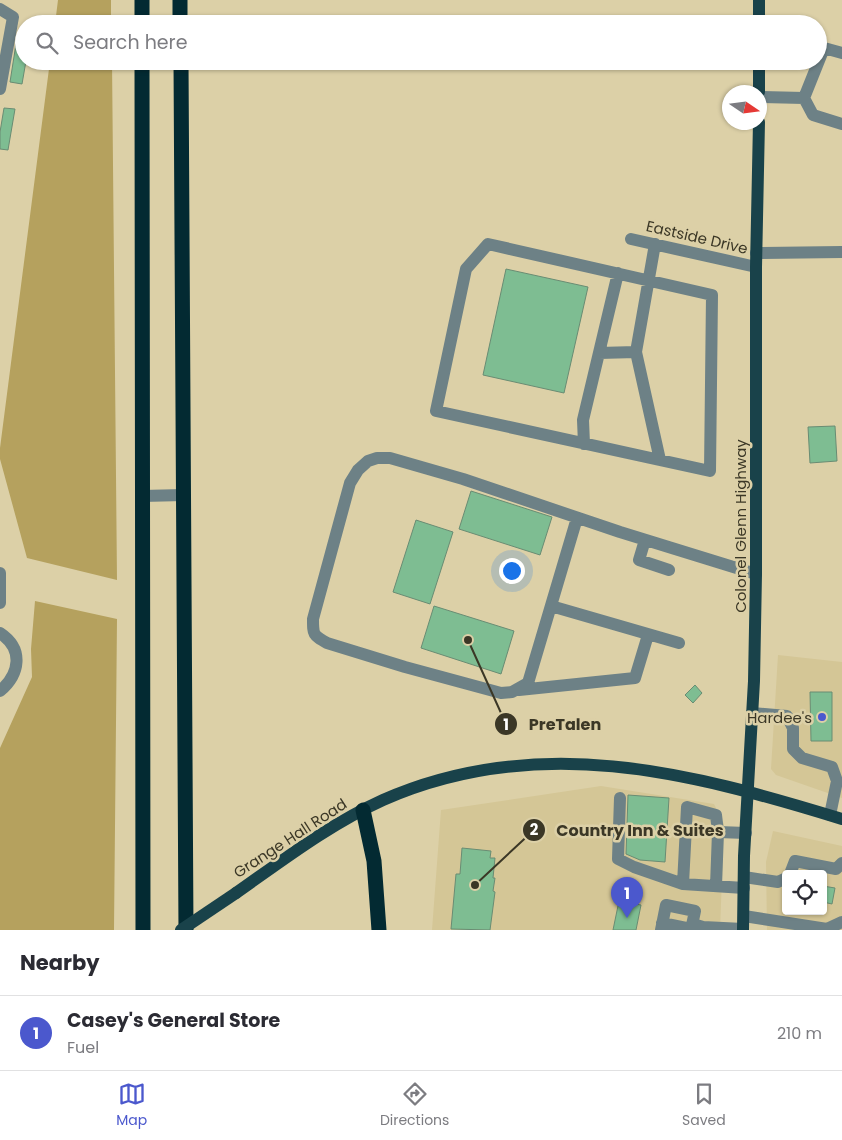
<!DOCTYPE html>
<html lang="en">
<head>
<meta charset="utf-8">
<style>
  body { margin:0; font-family:Poppins,sans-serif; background:#f2f2f3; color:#2b2b33 }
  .controls { position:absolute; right:15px; bottom:15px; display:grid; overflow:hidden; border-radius:5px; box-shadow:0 1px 4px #0004 }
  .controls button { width:45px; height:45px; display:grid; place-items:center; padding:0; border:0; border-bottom:1px solid #e1e1e2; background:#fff; color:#2b2b33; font:25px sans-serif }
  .compass { position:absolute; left:722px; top:85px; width:45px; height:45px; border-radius:50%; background:#fff; box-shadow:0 1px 4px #0004; rotate:103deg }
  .you { position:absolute; left:511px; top:570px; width:18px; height:18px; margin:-12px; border:4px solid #fff; border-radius:50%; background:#1a73e8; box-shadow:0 0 0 8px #1a73e833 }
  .badge { display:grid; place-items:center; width:32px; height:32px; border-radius:50%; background:#4b58cd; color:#fff; font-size:16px; font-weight:700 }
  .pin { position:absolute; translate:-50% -41px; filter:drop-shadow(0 1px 2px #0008) }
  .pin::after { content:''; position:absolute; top:26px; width:18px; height:15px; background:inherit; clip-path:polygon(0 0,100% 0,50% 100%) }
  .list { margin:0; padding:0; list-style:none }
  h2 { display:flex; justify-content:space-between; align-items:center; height:65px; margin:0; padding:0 20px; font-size:21px }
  h2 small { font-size:16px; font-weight:400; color:#7c7c81 }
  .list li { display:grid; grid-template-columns:32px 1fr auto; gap:15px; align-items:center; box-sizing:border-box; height:75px; padding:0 20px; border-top:1px solid #e1e1e2 }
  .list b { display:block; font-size:19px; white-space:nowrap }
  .list p { margin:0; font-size:16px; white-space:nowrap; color:#7c7c81 }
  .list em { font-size:16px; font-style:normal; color:#7c7c81 }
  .icon { flex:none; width:28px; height:28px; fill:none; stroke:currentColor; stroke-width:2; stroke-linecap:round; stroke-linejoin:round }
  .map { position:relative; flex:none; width:842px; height:930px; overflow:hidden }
  .search { position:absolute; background:#fff; box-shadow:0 1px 4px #0004; left:15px; right:15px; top:15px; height:55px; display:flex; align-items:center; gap:12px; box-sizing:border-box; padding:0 18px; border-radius:28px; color:#7c7c81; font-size:19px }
  .sheet { height:140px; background:#fff }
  nav { display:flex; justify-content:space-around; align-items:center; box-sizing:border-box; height:70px; border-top:1px solid #e1e1e2; background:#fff; font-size:14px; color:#7c7c81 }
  nav a { display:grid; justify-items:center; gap:2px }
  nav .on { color:#4b58cd }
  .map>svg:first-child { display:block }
  .built { fill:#d4c696; fill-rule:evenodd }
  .forest { fill:#b5a15e }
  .building { fill:#7ebd92; stroke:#698c73 }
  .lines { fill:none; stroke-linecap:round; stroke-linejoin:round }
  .minor { stroke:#6d8186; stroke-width:12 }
  .major { stroke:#19424a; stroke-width:12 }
  .highway { stroke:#032a32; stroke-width:15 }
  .major-bridge { stroke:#19424a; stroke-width:12 }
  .poi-dot { fill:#4b58cd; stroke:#dcd0a7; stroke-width:2 }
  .labels { text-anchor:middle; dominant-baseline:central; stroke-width:5; stroke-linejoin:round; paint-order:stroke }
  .street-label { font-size:15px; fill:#3b3726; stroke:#dcd0a7 }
  .poi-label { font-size:15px; fill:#3b3726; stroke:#dcd0a7; text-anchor:end }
  .leader { fill:none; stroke:#3b3726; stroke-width:2 }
  .callout-dot { fill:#3b3726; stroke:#dcd0a7; stroke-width:2 }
  .mark-label { font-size:15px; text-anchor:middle; font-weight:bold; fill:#fff }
  .callout-label { font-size:16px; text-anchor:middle; font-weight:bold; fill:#3b3726; stroke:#dcd0a7; stroke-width:5; stroke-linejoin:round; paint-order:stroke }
</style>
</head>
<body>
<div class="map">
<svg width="842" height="930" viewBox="0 0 842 930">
  <rect width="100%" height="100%" fill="#dcd0a7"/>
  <path class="built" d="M778,655L842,662V798L776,775L771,769Z
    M601,786L714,804L724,824L720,930H432L441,810Z
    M773,831L842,846V930H767L766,862ZM786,874H823V911H786Z"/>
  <path class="forest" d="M58,0H111V24H55Z
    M50,61H112L117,580L27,558L0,459V448Z
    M35,601L117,619L114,930H0V748L32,677L31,649Z"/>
  <path class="building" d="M16,44L24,46V61H26L22,84L10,82Z
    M4,108L15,109L8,150L0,149V132Z
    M506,269L588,287L564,393L483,375Z
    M835,426L837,461L810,463L808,427Z
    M471,491L552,517L540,555L459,529Z
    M416,520L453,532L430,604L393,592Z
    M434,606L514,631L501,674L421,648Z
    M695,685L702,693L693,703L685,695Z
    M810,692H832V741H811Z
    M628,795L669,798L665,862L640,860L626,854Z
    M462,848L491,851L490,858H495L493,878H495L493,891L495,892L490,930L451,929L456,874H460Z
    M823,886L835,888L832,904L823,902Z
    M619,901L641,905L636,930H613Z"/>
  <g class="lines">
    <path class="minor" d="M0,9L13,17L0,89
      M842,53L824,48L804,98L813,115L842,124
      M760,97L804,98
      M631,239L756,267
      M488,244L712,295L710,471L436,411L466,269Z
      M655,244L636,352L660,460
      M756,253L842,252
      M599,353L636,352
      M584,444L583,420L618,273
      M142,496L184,495
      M577,518L528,683L512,692L501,693L405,667L327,643C313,635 313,635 313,619L350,483L358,470L368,461L377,458H390L463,479L620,532L756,574
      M645,540L639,560L669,570
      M0,573V603
      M551,606L679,643
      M0,633C24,649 20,674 0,691
      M519,690L635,678L648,635
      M752,713L787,716L793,728V749L802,758L832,767L837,781L830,815
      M620,798L618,859L634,867L683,884
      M790,874L795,861L836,869L842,863
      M744,877L778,882L786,878
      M716,886L718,832
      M744,888L683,884L687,807L716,815L718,832L746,833
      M744,916L827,929L842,922
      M662,923L691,929
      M693,924L703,927L743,929
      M661,930L666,905L695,911L691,930"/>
    <path class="major" d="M759,24V0
      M759,92V61
      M236,893C283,860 330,824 383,800C537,732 689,772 842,819
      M743,930L744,856L754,681L756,574V267L759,122"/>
    <path class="highway" d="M142,0V24
      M180,0V24
      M142,61L143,930
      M181,61L186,930
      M363,810L374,861L379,930"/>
    <path class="major-bridge" d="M181,930L236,893"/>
  </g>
  <circle class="poi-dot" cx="822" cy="717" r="5"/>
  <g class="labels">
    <g class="street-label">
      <text transform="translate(697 237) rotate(13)">Eastside Drive</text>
      <text transform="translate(740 526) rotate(-90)">Colonel Glenn Highway</text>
      <text transform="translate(290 838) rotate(-33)">Grange Hall Road</text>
    </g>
    <g class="poi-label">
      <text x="812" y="717">Hardee's</text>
    </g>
  </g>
  <path class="leader" d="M468 640L506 724M475 885L534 830"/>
  <g class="callout-dot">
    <circle cx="468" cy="640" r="5"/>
    <circle cx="475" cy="885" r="5"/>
    <circle cx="506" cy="724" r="12"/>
    <circle cx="534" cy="830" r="12"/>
  </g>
  <g class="mark-label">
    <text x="506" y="730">1</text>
    <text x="534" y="835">2</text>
  </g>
  <g class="callout-label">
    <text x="565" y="730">PreTalen</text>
    <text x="640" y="836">Country Inn &amp; Suites</text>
  </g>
</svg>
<div class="controls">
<button><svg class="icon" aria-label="locate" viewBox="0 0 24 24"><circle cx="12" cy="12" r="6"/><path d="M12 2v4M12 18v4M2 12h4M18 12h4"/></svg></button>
</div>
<svg class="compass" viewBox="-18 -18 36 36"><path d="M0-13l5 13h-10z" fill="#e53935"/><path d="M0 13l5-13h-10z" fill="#7c7c81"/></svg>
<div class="you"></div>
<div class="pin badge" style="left:627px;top:918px">1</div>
<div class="search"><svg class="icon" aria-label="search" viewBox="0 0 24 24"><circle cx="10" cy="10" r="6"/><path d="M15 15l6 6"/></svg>Search here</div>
</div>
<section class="sheet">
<h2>Nearby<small></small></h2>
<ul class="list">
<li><span class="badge">1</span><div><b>Casey's General Store</b><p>Fuel</p></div><em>210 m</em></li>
</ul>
</section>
<nav>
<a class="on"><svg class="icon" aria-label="map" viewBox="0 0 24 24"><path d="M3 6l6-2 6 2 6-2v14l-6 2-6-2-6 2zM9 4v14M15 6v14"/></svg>Map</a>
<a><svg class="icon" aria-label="directions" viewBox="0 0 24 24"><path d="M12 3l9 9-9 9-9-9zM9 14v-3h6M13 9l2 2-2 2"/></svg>Directions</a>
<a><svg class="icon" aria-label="saved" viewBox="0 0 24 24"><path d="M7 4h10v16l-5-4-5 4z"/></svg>Saved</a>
</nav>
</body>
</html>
